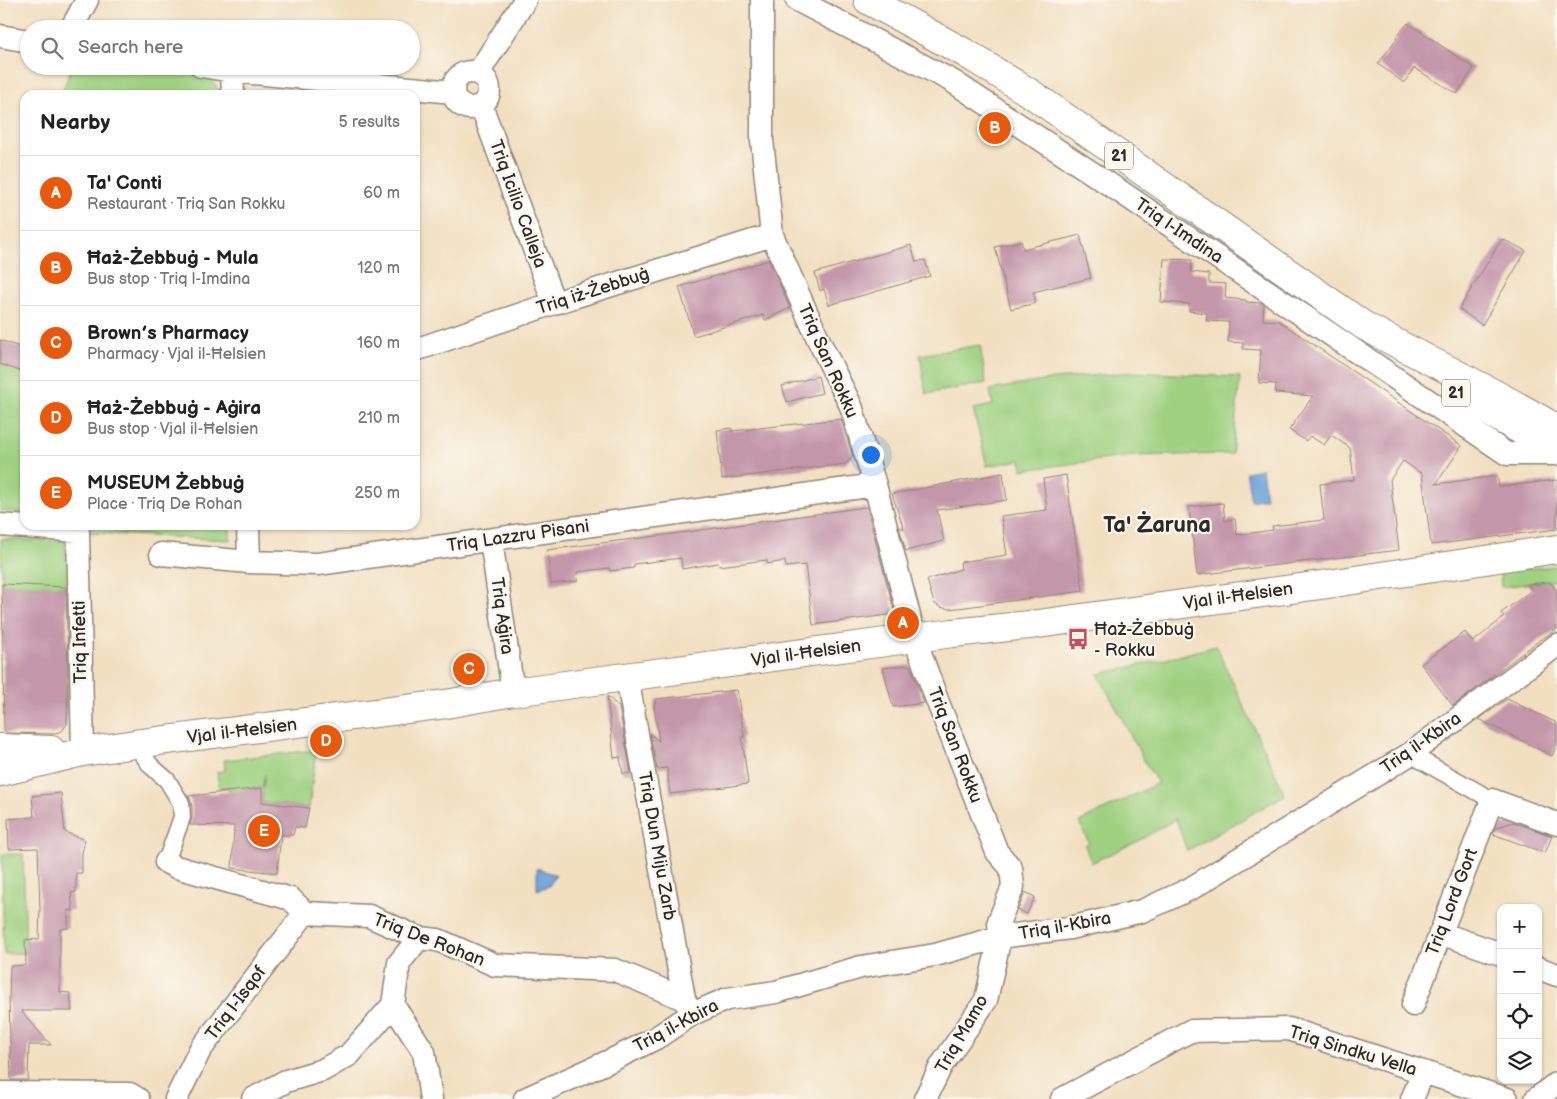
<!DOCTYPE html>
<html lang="en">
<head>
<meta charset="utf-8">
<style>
  body { margin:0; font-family:"Balsamiq Sans",sans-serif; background:#f2f2f2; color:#222 }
  .controls { position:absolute; right:15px; bottom:15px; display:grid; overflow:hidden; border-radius:10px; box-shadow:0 1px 4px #0004 }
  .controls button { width:45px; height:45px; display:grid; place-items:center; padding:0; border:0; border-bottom:1px solid #e0e0e0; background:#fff; color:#222; font:25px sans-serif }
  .you { position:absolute; left:870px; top:454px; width:18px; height:18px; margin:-12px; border:4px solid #fff; border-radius:50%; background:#1a73e8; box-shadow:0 0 0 8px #1a73e833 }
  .badge { display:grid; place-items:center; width:32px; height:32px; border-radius:50%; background:#ea580c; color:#fff; font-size:16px; font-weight:700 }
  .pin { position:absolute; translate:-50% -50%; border:2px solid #fff; box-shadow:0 1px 5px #0006 }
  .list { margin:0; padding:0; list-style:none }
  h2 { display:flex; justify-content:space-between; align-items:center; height:65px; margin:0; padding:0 20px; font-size:21px }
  h2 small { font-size:16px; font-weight:400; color:#767676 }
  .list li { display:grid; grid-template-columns:32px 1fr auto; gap:15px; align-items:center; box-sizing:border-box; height:75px; padding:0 20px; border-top:1px solid #e0e0e0 }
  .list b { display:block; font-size:19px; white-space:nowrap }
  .list p { margin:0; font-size:16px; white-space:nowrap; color:#767676 }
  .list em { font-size:16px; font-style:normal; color:#767676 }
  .icon { flex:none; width:28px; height:28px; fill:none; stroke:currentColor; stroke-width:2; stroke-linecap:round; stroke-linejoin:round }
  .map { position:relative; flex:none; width:1557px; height:1099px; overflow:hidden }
  .search { position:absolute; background:#fff; box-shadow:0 1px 4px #0004; left:20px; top:20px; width:400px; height:55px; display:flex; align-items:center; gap:12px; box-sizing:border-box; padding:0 18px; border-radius:28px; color:#767676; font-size:19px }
  .panel { position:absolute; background:#fff; box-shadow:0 1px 4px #0004; left:20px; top:90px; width:400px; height:440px; border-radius:15px }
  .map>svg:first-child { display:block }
  .green { fill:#9fd181; stroke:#657e56 }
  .water { fill:#6ba1d9; stroke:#4b6682 }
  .building { fill:#c396aa }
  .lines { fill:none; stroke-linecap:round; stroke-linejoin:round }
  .pedestrian-casing { stroke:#8e8576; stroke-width:19 }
  .minor-casing { stroke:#8e8576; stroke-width:25 }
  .tertiary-casing { stroke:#8e8576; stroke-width:30 }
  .trunk-casing { stroke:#8e8576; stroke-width:30 }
  .pedestrian { stroke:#fff; stroke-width:16 }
  .minor { stroke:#fff; stroke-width:22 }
  .tertiary { stroke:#fff; stroke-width:28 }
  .trunk { stroke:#fff; stroke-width:28 }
  .labels { text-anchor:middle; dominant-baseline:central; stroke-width:4.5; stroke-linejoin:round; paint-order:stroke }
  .shield { fill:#fbf7ec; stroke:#696865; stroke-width:1 }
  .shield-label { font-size:16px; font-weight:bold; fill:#2b2b2b }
  .street-label { font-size:18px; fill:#2b2b2b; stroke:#fbf7ec }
  .poi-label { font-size:18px; fill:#2b2b2b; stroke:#fbf7ec; text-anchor:start }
  .district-label { font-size:22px; font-weight:bold; fill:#2b2b2b; stroke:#fbf7ec }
</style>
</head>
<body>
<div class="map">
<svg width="1557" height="1099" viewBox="0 0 1557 1099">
  <rect width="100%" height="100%" fill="#fbf7ec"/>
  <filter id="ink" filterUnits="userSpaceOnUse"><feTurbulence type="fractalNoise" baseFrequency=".02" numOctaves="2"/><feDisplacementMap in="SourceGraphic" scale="10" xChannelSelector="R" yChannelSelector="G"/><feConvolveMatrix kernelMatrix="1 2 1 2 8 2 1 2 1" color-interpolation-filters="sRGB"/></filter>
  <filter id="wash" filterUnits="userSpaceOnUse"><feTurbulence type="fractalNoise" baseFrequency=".0096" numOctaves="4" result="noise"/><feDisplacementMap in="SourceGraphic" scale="20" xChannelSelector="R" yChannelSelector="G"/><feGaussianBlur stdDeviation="1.12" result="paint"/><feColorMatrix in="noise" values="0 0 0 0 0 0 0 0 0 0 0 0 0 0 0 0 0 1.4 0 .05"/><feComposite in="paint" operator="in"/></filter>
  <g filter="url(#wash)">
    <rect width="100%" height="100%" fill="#f1dfc0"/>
    <path class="green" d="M72,66H144L206,73L223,95H61Z
      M980,345L986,383L926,394L920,355Z
      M0,364L25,373V514L0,510Z
      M1133,372L1240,377L1232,454L1132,456L1022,470L1021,460L987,466L973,409L993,405L990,390L1054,379Z
      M85,525H230V540L92,533Z
      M1,539L65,541L67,587L2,584Z
      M1557,566V580L1501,587L1500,571Z
      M1216,646L1285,795L1187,851L1176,819L1138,841L1091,863L1085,845L1089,843L1079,822L1158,783L1147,766L1098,674L1158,661Z
      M316,750L309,808L262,802L265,774L262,788L245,790L232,804L229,788H219L217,772L225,771L224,760Z
      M2,854H23L26,953L4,954Z"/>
    <path class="water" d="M1262,469L1266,498L1251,501L1246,472Z
      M537,868L556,875L549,886L537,890Z"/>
    <g id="blocks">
      <path class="building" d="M1408,23L1474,68L1457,94L1414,68L1404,83L1378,64L1397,38L1396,37Z
        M1080,235L1091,278L1033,292L1036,303L1011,309L995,247L1021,241L1023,249Z
        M1502,239L1526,251L1482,325L1459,309Z
        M911,245L916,262L925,260L930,276L829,305L824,289L820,291L815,273Z
        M1164,259L1192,260L1191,272L1209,274V283L1226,284L1225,298L1246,300V302L1261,303L1264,305L1263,320L1279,321L1462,446L1436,484L1497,476L1499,487L1557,480V529L1431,545L1422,474L1403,461L1390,480L1399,550L1197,575L1189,507L1223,503L1225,521L1235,519L1237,535L1273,530L1272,526L1324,520L1320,484L1354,480L1350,448L1331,435L1324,445L1310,436L1306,441L1289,430L1313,396L1275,393L1276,384L1259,383L1261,350L1243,349V343L1228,342L1229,322L1206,321L1207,313L1189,311V304L1161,302Z
        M769,260L790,308L765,320L763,315L694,336L679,287Z
        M0,340L25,349V373L0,364Z
        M818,376L822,393L787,402L782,386Z
        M841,419L853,457L845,464L722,479L717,430L731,428L732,431Z
        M1003,473L1007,500L937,510L944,541L906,551L899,527L904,529L892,494Z
        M1066,475L1083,591L966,607L949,609L940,607L934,603L927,580L961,569L960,562L1007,555L1001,516L1047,510L1043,479Z
        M865,507L867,508L895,614L813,625L805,565L786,567L785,561L767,564V560L719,566L718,563L682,569L681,558L634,564V568L610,571L609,568L577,572L578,581L551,584L547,550L687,532Z
        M1550,582L1557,591V629L1541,639L1453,706L1421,664L1465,632L1473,642L1504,617L1501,613L1532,590L1527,584Z
        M2,584L66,587L68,676L67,724L62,731L52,734L7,733L4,730Z
        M910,665L924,703L893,707L883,668Z
        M737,690L744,737H742L748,784L670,794L667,768L657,769L650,734L659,741L654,706L657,699Z
        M607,696L619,707L631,773L623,774L620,757L614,758Z
        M1507,699L1557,723V745L1552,756L1479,719Z
        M262,788V802L309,808L305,828L295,827L293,835H281L277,873L232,868L234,826L190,825L192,817V806L189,796Z
        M61,793L65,832L85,840L82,853V873H76V892L71,893L73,911L68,910V928L60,929V992L70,993L72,1011H21L51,1045H29L28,1080H11L9,998L10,966L26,965L25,940L39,939L40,910L38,848L9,849L8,819L34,817L32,796Z
        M1513,822L1552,836L1545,853L1493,834L1495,828Z
        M1025,892L1035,897L1027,914L1018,910Z"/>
    </g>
  </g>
  <g filter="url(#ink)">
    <use href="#blocks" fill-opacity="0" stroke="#8e8576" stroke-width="1"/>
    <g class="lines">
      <g class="pedestrian-casing">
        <path id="pedestrian" d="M135,744L151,766L167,780L181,803L182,817L166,862
          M1410,754L1492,800"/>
      </g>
      <g class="minor-casing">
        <path id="minor" d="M762,0V140L772,235L820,343L851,406L875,485L915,639L937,700L997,852L1011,868L1013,887L999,921L1000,937L986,1000L941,1066L925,1099
          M797,0L952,81L1118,190L1507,454H1557
          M71,29L87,0
          M0,36L29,41
          M201,66L232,71L453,92
          M232,71L233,95
          M453 90a18 18 0 1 1 36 0a18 18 0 1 1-36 0Z
          M478,73L525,0
          M481,105L554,303
          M415,350L554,303L772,235
          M0,525L78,531L83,752
          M248,525L249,562
          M491,540L513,692
          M161,554L249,562L318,564L875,485
          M627,677L684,999L689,1008
          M166,862L176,867L291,899L305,913L369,916L419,938L438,940L495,965L615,970L684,999
          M1440,933L1501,954
          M1538,968L1557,975
          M393,1005L424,1052L431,1099
          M1413,1005L1492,800L1557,824
          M0,1093L130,1094L138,1099
          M176,1099L200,1050L305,913
          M253,1099L286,1081L323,1070L349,1055L393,1005L399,963L419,938
          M525,1099L614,1059L656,1038L692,1014L727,999L776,992L861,967L935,955L1000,937L1070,928L1142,911L1190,889L1410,754L1557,645
          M1062,1099L1190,1031L1289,1029L1507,1099
          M1412,1099L1423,1073
          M1536,1099L1557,1083"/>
      </g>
      <g class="tertiary-casing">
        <path id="tertiary" d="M0,748L51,750
          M1,772L83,752L135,744L446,704L513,692L953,633L1038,624L1328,584L1557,549"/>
      </g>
      <g class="trunk-casing">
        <path id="trunk" d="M868,0L967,54L1033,95L1363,325C1427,361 1495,391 1557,429
          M1465,398L1557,451"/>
      </g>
      <use href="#pedestrian" class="pedestrian"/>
      <use href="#minor" class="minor"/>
      <use href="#tertiary" class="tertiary"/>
      <use href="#trunk" class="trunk"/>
    </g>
  </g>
  <defs>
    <g id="bus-bare" transform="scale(1.725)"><path d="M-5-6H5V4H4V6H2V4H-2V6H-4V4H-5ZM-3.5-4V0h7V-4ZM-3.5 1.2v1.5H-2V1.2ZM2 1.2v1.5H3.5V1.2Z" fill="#d1495b" stroke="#fbf7ec" stroke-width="2.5" paint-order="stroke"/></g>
  </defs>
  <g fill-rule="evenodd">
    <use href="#bus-bare" x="1078" y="639"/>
  </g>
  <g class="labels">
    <g class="shield">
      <rect x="1105" y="142.5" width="28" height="27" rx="4"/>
      <rect x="1442" y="379.5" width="28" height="27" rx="4"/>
    </g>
    <g class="shield-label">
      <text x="1119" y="156">21</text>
      <text x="1456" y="393">21</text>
    </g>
    <g class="street-label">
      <text transform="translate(518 204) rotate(70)">Triq Icilio Calleja</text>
      <text transform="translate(1179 231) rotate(34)">Triq l-Imdina</text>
      <text transform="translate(593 291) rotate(-18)">Triq iż-Żebbuġ</text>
      <text transform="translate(828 361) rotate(66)">Triq San Rokku</text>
      <text transform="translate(518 536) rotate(-8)">Triq Lazzru Pisani</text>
      <text transform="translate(1238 596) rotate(-8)">Vjal il-Ħelsien</text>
      <text transform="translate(502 616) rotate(82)">Triq Aġira</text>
      <text transform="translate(80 642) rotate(-91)">Triq Infetti</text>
      <text transform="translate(806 653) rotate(-8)">Vjal il-Ħelsien</text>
      <text transform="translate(242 731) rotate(-7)">Vjal il-Ħelsien</text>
      <text transform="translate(1421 743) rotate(-35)">Triq il-Kbira</text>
      <text transform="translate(955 745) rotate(69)">Triq San Rokku</text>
      <text transform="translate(657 846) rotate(80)">Triq Dun Miju Zarb</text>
      <text transform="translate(1452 902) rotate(-69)">Triq Lord Gort</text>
      <text transform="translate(1065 926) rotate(-10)">Triq il-Kbira</text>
      <text transform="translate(429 940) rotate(21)">Triq De Rohan</text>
      <text transform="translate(236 1003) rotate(-53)">Triq l-Isqof</text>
      <text transform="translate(676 1026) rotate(-28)">Triq il-Kbira</text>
      <text transform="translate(962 1034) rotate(-60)">Triq Mamo</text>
      <text transform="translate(1353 1051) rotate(17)">Triq Sindku Vella</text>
    </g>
    <g class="poi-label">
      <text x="1094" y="629">Ħaż-Żebbuġ<tspan x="1094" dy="21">- Rokku</tspan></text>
    </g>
    <g class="district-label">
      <text x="1157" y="525">Ta' Żaruna</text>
    </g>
  </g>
</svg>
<div class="controls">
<button>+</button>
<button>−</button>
<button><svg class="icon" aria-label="locate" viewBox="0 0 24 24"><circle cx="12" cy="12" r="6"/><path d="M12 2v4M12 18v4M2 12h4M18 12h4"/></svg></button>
<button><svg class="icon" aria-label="layers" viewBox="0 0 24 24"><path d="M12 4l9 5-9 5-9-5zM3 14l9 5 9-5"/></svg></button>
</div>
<div class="you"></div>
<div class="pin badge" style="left:903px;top:623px">A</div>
<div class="pin badge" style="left:995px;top:128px">B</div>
<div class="pin badge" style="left:469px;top:669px">C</div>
<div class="pin badge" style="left:326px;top:741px">D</div>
<div class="pin badge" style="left:264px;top:831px">E</div>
<div class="search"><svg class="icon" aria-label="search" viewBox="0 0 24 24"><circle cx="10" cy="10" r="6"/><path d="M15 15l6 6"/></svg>Search here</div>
<section class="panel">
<h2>Nearby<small>5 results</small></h2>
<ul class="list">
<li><span class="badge">A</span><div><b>Ta' Conti</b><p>Restaurant · Triq San Rokku</p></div><em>60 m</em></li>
<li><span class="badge">B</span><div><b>Ħaż-Żebbuġ - Mula</b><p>Bus stop · Triq l-Imdina</p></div><em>120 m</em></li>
<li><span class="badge">C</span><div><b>Brown’s Pharmacy</b><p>Pharmacy · Vjal il-Ħelsien</p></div><em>160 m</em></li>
<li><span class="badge">D</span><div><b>Ħaż-Żebbuġ - Aġira</b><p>Bus stop · Vjal il-Ħelsien</p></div><em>210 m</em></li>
<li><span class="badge">E</span><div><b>MUSEUM Żebbuġ</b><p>Place · Triq De Rohan</p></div><em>250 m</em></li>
</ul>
</section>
</div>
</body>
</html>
